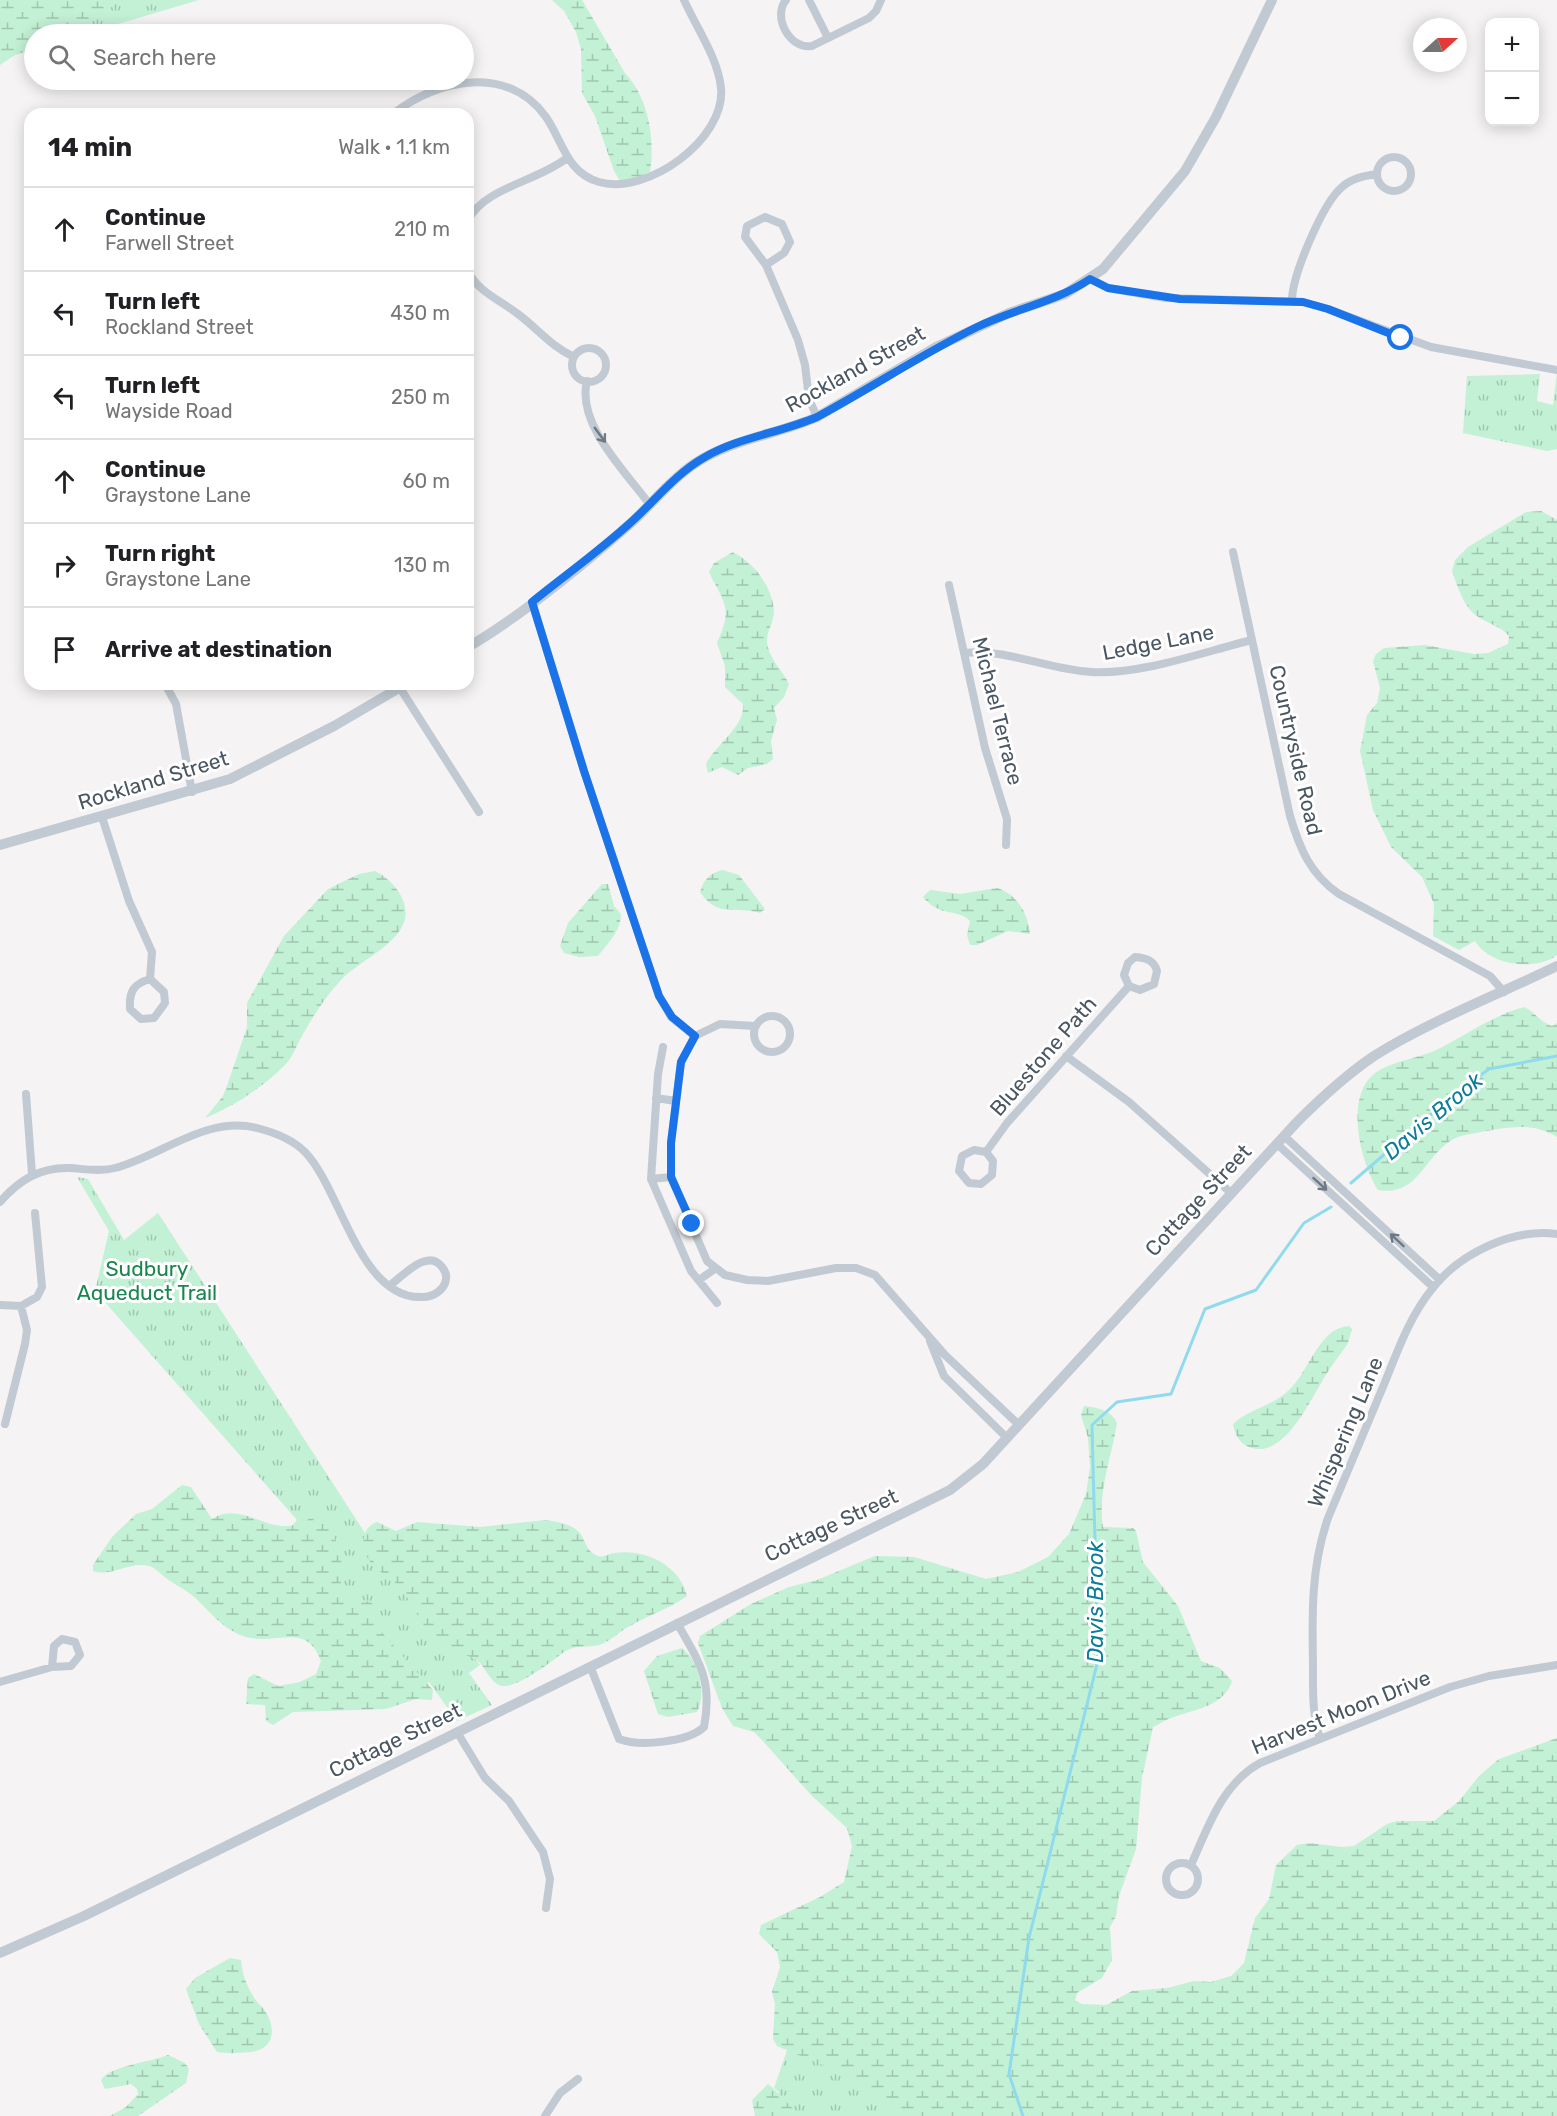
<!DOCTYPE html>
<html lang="en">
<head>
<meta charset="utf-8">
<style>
  body { margin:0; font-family:Rubik,sans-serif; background:#f6f6f6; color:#202124 }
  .controls { position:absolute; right:18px; top:18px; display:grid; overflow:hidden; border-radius:12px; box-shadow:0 3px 15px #0003 }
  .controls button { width:54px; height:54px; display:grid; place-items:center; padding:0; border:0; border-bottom:2px solid #e0e0e0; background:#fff; color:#202124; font:30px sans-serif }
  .compass { position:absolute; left:1413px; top:18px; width:54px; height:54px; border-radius:50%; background:#fff; box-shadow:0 3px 15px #0003; rotate:69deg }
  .stop { position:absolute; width:18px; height:18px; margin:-14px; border:4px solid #1a73e8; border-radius:50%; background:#fff }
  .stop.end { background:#1a73e8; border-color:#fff; box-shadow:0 2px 6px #0008 }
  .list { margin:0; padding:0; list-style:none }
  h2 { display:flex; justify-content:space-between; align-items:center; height:78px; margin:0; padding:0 24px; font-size:26px }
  h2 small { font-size:20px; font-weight:400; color:#757577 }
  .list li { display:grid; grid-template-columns:39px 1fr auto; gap:18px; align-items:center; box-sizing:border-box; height:84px; padding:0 24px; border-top:2px solid #e0e0e0 }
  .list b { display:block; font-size:22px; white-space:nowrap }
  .list p { margin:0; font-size:20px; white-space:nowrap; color:#757577 }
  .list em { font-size:20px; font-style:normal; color:#757577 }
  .icon { flex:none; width:33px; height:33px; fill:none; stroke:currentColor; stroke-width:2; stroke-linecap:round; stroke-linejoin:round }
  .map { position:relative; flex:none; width:1557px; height:2116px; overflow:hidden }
  .search { position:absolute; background:#fff; box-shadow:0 3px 15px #0003; left:24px; top:24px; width:450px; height:66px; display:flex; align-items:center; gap:15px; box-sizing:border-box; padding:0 21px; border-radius:33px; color:#757577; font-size:22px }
  .panel { position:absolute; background:#fff; box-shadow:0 3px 15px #0003; left:24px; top:108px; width:450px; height:582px; border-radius:18px }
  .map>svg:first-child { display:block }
  .grass { fill:url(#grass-tufts) }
  .wetland { fill:url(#wetland-marsh) }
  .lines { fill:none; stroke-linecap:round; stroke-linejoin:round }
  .stream { stroke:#90daee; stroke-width:3 }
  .minor { stroke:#c1cad2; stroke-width:8 }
  .tertiary { stroke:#c1cad2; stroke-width:10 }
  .oneway { stroke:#6e7983 }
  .route { stroke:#1a73e8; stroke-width:8 }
  .labels { text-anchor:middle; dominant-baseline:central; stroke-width:6; stroke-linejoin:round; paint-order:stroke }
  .street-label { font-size:21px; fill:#4a5661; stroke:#fff }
  .park-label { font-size:21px; fill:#17864f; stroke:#fff }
  .water-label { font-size:22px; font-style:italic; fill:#0c7c9b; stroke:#fff }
</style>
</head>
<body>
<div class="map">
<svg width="1557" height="2116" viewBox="0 0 1557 2116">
  <defs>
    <pattern id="grass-tufts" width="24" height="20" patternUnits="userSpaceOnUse" patternTransform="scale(1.5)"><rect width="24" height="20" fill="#c3f1d5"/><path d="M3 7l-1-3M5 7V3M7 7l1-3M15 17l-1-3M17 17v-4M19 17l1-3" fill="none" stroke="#a0c6b0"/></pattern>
    <pattern id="wetland-marsh" width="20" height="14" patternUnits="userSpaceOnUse" patternTransform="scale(1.5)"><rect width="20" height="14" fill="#c3f1d5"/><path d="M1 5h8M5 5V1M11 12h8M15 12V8" fill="none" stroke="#a0c6b0"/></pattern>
  </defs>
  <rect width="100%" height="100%" fill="#f5f3f3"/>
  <path class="grass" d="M5,0H199L84,34H34V49L0,60V2Z
    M1557,373V449L1547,451L1463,433L1467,376L1540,374L1537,401L1553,405Z
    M77,1177L88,1179L124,1240L158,1213L365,1533L375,1527L480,1665L469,1673L492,1705L457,1721L429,1682L417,1690L291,1527L297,1520L95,1291L109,1231Z
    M793,2033L985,2116H796L776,2104L779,2092L774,2088Z"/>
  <path class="wetland" d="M0,0H119C96,24 84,18 58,28C48,31 45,34 34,34V42L0,65Z
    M552,0H582L625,73C649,99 655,138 650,172L622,184L614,171L595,116L582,93L581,49L576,32L564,11Z
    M1541,511L1557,520V955C1535,972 1489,965 1475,941L1459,950L1433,936L1434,904L1422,877L1391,847L1373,810L1360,751L1367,715L1377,703L1380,688L1373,661L1376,654L1384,648L1425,645L1474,654L1488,653L1508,644L1509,636C1499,625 1488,624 1477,616C1464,608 1457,585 1452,571L1455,560L1468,547L1526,512Z
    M733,552C754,563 772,586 774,611C774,623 764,634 768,647C771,661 783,671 789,684L784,697L774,708L777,720L771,741L773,759L767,764L748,768L738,775L722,767L708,773L706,764C716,744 745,727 743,704L725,687V666L717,643C733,607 725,605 709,572L714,563Z
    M723,870L739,875L765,909L760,913C735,905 718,919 700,892C704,879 710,873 723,870Z
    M375,871C391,879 409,898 405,919C399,944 360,961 343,978C327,994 314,1015 303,1034C297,1044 293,1057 285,1065C263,1087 233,1107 205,1118L223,1096L228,1083L247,1027V1003L284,936L328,889L359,874Z
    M602,884H608L614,906L621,914C621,931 608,943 598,956L579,957L564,953L560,946L568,923Z
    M997,888C1017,894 1028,913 1030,934L1008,931L977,945H970L967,935L970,921C958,908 940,918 923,897L930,890L960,894Z
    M1524,1007C1535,1012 1540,1022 1552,1026L1557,1023V1137C1532,1122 1508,1127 1481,1132C1471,1134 1459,1135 1450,1141C1424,1158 1417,1197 1378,1190C1361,1164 1344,1098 1374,1074C1386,1063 1418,1058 1434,1051C1464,1037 1491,1016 1524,1007Z
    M1349,1326L1352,1329L1348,1343C1342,1352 1335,1361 1329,1370C1313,1393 1287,1458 1252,1448C1240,1445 1235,1435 1233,1424C1250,1408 1273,1407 1291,1388C1310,1369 1319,1328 1349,1326Z
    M1084,1406C1095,1407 1112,1410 1117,1423C1112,1456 1097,1493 1103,1527L1133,1528L1136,1531L1143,1562L1178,1606L1201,1661L1220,1668L1232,1681C1224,1706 1196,1709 1174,1717C1166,1719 1160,1724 1153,1727L1142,1778L1136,1849L1119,1896L1116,1916L1110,1927L1112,1960L1102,1978L1077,1993L1075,2000L1082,2004L1106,2005L1132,1991L1167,1988L1194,1981L1211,1982L1231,1976L1244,1963L1255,1918L1269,1899L1276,1865L1297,1845L1309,1843L1342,1847L1354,1846L1387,1824L1397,1821H1434L1459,1801L1479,1776L1499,1759L1557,1738V2116H914L836,2071L777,2046L773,2039L775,2004L772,1992L780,1967L777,1952L759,1934L761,1925L820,1897L844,1882L852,1846L847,1828L811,1795L762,1740L754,1732L733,1726L722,1708L698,1643L700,1636L751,1604L789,1587L817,1580L875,1556L914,1557L986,1579L1018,1572L1048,1557L1069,1534L1086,1494L1090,1467L1088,1438L1081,1415Z
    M182,1485L191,1487L212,1519C238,1502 262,1528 289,1526C301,1525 309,1517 320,1516C331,1528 339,1544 341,1560C344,1576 337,1575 344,1594L372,1603L377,1627L433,1690L432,1700L416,1699L386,1709L293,1712L273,1725L266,1721L265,1705L246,1704L248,1678L254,1674L278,1686L300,1682L316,1674L321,1661C306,1620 275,1647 243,1636C221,1628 210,1611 193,1596C185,1589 175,1585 166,1578C162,1575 157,1570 152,1567C132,1559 111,1578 93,1571V1565L112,1537L136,1514L152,1509Z
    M546,1520C557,1522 572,1524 580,1533C586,1541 586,1551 596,1555C602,1559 607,1554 614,1553C645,1548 680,1565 687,1596C669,1609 649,1615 630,1626C619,1631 612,1641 599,1645C588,1648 576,1644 564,1652C552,1661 518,1688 502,1686C491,1684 486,1668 478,1661C467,1653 454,1655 444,1647C424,1632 416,1610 402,1589C394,1579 379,1573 371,1563C360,1549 360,1528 377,1522L396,1531L417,1522L480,1527Z
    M682,1648C699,1661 707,1694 697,1712L668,1717L658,1714L644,1671L657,1656Z
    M230,1958L241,1960C242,1974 246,1984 253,1996C256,2002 261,2005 265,2011C277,2029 274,2050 250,2052C238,2053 229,2054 217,2052L199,2024L186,1989L195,1978Z
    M168,2055L185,2063L189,2069L186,2083L138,2116H110L126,2107L138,2094L137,2089L131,2084L105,2089L101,2080C109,2066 151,2062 168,2055Z
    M768,2084L773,2088L800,2116H755L752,2100Z"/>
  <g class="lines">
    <path class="stream" d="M1351,1183L1456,1093L1489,1069L1557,1056
      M1023,2116L1009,2074L1029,1938L1098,1660L1092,1425L1117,1402L1171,1394L1205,1309L1256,1290L1304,1223L1331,1207"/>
    <path class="minor" d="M786,0C772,17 790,50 812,46L869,18L876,11L881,0
      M809,0L828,38
      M393,114C437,79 508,64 546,117C563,142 567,173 599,182C647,196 726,139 721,88C718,58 696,27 684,0
      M1377 174a17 17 0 1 1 34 0a17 17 0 1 1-34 0Z
      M468,220C486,187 536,182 567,158
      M766,265L784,253L790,242L782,224L765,217L747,226L745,237L766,265L798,340L805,365L809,399L817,417
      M468,272C480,293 500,300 518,314C538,329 552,347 574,357
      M1091,279L1108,288L1166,298L1303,302L1328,309L1431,347L1557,370
      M1292,301C1292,275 1323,203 1342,187C1352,178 1364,176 1377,174
      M572 365a17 17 0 1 1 34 0a17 17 0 1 1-34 0Z
      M587,381C576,424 626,472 650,505
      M1233,552L1290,816C1300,849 1310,874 1339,894L1490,976L1504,992
      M949,585L985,748L1007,819L1006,845
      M532,602L584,771L659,996L671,1017L695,1036L681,1062L671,1143V1177L707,1261L725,1275L747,1280L768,1281L836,1268H856L875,1275L945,1355L1018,1424
      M965,653C1004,648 1050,670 1091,672C1141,675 1203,652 1252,640
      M165,684L176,704L192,792
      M400,688L479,812
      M102,817L129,901L152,952L150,979C133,984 129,992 130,1009L141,1019L154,1018L165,1003L164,992L150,979
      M754 1034a18 18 0 1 1 36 0a18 18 0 1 1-36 0Z
      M695,1036L720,1024L755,1026
      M663,1047L658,1074L651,1179L691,1271L717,1303
      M1066,1056L1129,1102L1231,1193
      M26,1094L32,1174
      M656,1098L676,1101
      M1284,1136L1440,1280
      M1277,1144L1433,1287
      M986,1152L993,1161L992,1175L981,1184L969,1183L959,1171L962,1156L974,1150L986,1152L1007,1123L1129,986L1140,990L1154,984L1157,971C1154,960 1146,958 1135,957L1128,963L1124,975L1129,986
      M651,1179L671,1177
      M0,1202C19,1180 40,1167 70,1168C85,1169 100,1172 115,1168C161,1156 207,1115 257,1128C273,1132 293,1140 305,1152C341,1189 360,1301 423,1297C434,1297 445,1289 446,1279C447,1274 445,1271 442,1267C428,1247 402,1277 389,1286
      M699,1280L716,1268
      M0,1305L21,1306L27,1330L25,1344L5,1424
      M21,1306L37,1297L42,1287L35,1213
      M930,1341L944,1376L1006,1437
      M590,1666L619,1739C640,1747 688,1742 704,1727C713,1680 699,1662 677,1623
      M0,1682L52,1667L71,1666L80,1655L75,1642L62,1639L54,1646L52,1667
      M457,1732L485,1778L509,1801L543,1852L550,1879L546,1908
      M1320,1739C1312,1715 1313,1690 1313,1665C1312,1614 1311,1567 1328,1518C1347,1473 1366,1428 1385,1382C1398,1350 1410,1316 1432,1289C1460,1253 1513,1228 1557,1234
      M1166 1879a16 16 0 1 1 32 0a16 16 0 1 1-32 0Z
      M1191,1865C1208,1827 1222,1784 1260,1763L1450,1687L1489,1676L1557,1665
      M545,2116L560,2093L578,2079"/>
    <path class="tertiary" d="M468,647C523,615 583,565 631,523C652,504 670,480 694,464C731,439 776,435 817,417L936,347L1009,313L1065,294L1103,269L1185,171L1216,117L1272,0
      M0,845L230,779L334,726L406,684
      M0,1953L84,1916L950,1490L983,1464L1297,1122C1321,1098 1346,1075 1374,1056C1430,1021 1497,995 1557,966"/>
  </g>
  <defs><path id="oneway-shaft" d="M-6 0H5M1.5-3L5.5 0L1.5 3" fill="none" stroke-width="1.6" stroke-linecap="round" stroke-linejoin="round" transform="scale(1.5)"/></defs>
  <g class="oneway">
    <use href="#oneway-shaft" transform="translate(600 435) rotate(54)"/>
    <use href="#oneway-shaft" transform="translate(1320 1184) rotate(42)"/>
    <use href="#oneway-shaft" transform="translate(1397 1240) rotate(-137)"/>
  </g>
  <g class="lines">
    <path class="route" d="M692,1224L671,1177V1143L681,1062L695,1036L672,1017L659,996L584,771L532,602C564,576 598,552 629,524C654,502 675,474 705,457C739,437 780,433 817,417C871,388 922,354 977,327C1014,309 1056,302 1090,279L1108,288L1180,299L1303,302L1328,309L1401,338"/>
  </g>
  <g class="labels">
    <g class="street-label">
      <text transform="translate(855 369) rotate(-29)">Rockland Street</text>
      <text transform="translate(1158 642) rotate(-11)">Ledge Lane</text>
      <text transform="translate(998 711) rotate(76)">Michael Terrace</text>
      <text transform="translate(1296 750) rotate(77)">Countryside Road</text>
      <text transform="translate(153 780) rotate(-17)">Rockland Street</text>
      <text transform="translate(1043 1056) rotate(-49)">Bluestone Path</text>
      <text transform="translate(1198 1200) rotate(-47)">Cottage Street</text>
      <text transform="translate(1345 1432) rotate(-67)">Whispering Lane</text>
      <text transform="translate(831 1525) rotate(-25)">Cottage Street</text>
      <text transform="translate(1341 1712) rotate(-22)">Harvest Moon Drive</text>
      <text transform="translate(395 1740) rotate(-26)">Cottage Street</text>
    </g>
    <g class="park-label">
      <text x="147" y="1268">Sudbury<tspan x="147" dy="24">Aqueduct Trail</tspan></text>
    </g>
    <g class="water-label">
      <text transform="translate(1433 1116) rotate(-40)">Davis Brook</text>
      <text transform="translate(1095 1602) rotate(-90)">Davis Brook</text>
    </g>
  </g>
</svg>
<div class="controls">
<button>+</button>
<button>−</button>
</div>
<svg class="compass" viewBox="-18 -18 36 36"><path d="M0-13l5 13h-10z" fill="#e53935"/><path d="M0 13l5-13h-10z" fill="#757577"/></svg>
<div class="stop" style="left:1401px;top:338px"></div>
<div class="stop end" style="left:692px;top:1224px"></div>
<div class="search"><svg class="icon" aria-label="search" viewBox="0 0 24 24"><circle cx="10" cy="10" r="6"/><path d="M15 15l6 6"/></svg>Search here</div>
<section class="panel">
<h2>14 min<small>Walk · 1.1 km</small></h2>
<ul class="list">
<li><svg class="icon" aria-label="ahead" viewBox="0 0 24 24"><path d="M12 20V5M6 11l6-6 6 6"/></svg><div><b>Continue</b><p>Farwell Street</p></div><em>210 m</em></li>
<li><svg class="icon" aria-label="left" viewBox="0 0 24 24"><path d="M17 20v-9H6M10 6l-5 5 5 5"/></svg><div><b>Turn left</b><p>Rockland Street</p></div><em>430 m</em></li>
<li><svg class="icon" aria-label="left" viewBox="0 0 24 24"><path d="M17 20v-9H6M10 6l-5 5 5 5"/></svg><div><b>Turn left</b><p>Wayside Road</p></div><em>250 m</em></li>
<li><svg class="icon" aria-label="ahead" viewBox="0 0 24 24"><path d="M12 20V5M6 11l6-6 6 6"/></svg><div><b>Continue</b><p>Graystone Lane</p></div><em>60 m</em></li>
<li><svg class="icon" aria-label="right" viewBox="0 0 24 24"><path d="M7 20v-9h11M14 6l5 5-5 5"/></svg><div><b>Turn right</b><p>Graystone Lane</p></div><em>130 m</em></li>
<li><svg class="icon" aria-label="arrive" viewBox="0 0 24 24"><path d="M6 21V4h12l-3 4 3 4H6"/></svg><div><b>Arrive at destination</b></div></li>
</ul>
</section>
</div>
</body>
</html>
